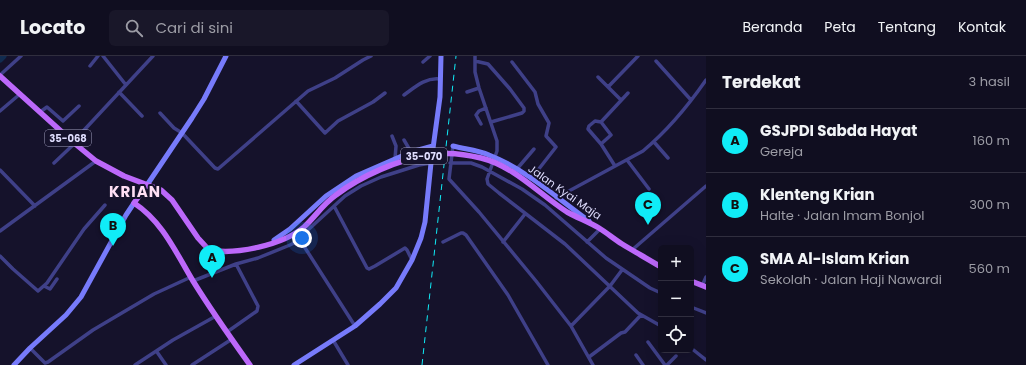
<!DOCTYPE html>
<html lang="id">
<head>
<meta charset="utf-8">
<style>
  body { margin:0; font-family:Poppins,sans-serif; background:#191729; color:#f1f3f6 }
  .controls { position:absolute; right:12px; bottom:12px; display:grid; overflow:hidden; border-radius:6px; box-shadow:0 4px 16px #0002 }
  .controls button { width:36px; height:36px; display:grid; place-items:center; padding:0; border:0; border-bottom:1px solid #302e3e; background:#100e20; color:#f1f3f6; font:20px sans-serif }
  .you { position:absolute; left:302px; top:182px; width:14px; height:14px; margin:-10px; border:3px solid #fff; border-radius:50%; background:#1a73e8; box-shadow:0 0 0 6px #1a73e833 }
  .badge { display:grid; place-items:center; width:26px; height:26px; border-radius:50%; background:#10ecf7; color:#111; font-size:13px; font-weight:700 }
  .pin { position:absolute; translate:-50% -33px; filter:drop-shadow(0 1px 2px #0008) }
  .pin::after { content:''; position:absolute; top:21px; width:14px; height:12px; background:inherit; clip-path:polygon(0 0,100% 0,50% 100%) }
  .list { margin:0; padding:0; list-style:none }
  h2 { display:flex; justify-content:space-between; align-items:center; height:52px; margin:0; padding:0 16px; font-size:17px }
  h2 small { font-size:13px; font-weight:400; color:#9c9ca5 }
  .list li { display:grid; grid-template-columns:26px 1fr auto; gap:12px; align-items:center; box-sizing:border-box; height:64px; padding:0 16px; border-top:1px solid #302e3e }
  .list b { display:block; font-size:15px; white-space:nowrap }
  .list p { margin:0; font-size:13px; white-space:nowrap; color:#9c9ca5 }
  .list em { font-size:13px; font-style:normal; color:#9c9ca5 }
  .icon { flex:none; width:22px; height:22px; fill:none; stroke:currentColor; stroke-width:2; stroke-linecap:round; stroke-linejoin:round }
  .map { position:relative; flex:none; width:706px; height:309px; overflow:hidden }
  header { display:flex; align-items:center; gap:24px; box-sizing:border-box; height:56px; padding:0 20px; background:#100e20; border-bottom:1px solid #302e3e }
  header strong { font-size:19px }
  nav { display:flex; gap:22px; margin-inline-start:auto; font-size:14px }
  .search { width:280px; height:36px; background:#191729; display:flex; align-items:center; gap:10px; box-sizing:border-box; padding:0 14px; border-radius:6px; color:#9c9ca5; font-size:15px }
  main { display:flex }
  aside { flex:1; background:#100e20 }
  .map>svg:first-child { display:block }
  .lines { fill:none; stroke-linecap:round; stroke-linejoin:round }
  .river { stroke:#112c50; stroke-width:7 }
  .street { stroke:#3f4088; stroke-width:3.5 }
  .secondary { stroke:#777bfb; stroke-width:5 }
  .primary { stroke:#bc68fa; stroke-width:5.5 }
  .rail { stroke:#10ecf7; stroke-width:1; stroke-dasharray:6 5; stroke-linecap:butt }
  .labels { text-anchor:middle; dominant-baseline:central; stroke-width:4; stroke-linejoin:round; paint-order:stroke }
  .shield { fill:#15122b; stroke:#a2a0bf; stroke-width:1 }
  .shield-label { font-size:10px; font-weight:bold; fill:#dfddfe }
  .street-label { font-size:11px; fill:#dfddfe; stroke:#15122b }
  .district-label { font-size:15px; font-weight:bold; letter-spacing:1px; fill:#fedff4; stroke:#15122b }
</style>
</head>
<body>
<header>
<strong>Locato</strong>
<div class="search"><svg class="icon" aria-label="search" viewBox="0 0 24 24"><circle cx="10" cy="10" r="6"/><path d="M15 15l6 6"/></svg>Cari di sini</div>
<nav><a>Beranda</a><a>Peta</a><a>Tentang</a><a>Kontak</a></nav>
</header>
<main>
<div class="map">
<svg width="706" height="309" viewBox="0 0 706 309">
  <rect width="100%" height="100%" fill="#15122b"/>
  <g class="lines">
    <path class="river" d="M0,3L3,0"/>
    <path class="street" d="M103,0L126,29
      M475,0V16L479,32L497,85V95L487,123L488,128L499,137L565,188L638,257L661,270
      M475,5L488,8L510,33L524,52V55L522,57L491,66
      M656,5L691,44
      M423,6L430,0
      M512,6L535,36L538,48L549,67L546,80L556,91L531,123
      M90,10L98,0
      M0,19L21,0
      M598,21L621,44
      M608,31L638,0
      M119,36L142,60
      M467,36L479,32
      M404,39C415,31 426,21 440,23
      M296,45L325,77L338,65L373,46L385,37
      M0,55L20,38
      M40,56L47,51L63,65L79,50
      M160,57L174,72L182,77L215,112L218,113L308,35L335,22L363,4L371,0
      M601,66L595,65L589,70L588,73L601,88L615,110
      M481,68L476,59L479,55L486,52
      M392,80L396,90L395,103
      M404,84L411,96
      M73,86L153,0
      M654,86L668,102
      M601,88L611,79L601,66L628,37
      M453,90L449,123L479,156L536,225L571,270L593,309
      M627,104L649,133
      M54,107L75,87
      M450,107H471L482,111L522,133L545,149L606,202L650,232L661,237
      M0,114L35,150
      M516,114L534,93
      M556,142L643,95C667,75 688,50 706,24
      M334,150L367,212L369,213L375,210L405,192L407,194L412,204
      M0,175L96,105
      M300,184L355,270
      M443,186L461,177H463L466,179L508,239L548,309
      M503,186L525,158
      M587,186L600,173
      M632,194L706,130
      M0,200L13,213L38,235L47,227L84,173L105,149
      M193,225L236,208L258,202L290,189L300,184L309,173L345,140L361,130L381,121L419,109L431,107
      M44,230L50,233L57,223
      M702,230L706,221
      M691,251L706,257
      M571,270L610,230L622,214
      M227,276L257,255L258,250L236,208
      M333,284L348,309
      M648,286L665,309
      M30,292L45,307L48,306L93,274L154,238L191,221
      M691,292L706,304
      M157,296L166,309
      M636,299L643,309
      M589,301L621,277L625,276L641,259
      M135,309L173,284L216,260
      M192,309L232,283
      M667,309L676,300"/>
    <path class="secondary" d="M453,90C464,93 478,94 489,99C525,113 557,142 589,165
      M147,129L192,62L204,43L226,0
      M274,184L290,173L326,140L356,120L411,96L433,90
      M14,309L30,292L66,259L81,241L126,159L134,147
      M294,309L355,270L380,248L396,232L412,204L421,182L425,166L431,107L440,41L441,0"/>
    <path class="primary" d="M0,20L73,86L96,105L124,120L161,134L172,144L198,182L209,194C236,199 283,189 304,171C315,161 323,148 336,139C361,120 399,103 430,99C445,96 465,98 481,102C514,110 539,138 567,156C578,162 589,166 599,172C607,177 614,183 622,188C635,196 648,203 661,211
      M147,129L134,147C163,166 176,197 193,225C211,254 230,281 250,309
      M691,225L706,231"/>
    <path class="rail" d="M422,309L456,0"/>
  </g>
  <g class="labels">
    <g class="shield">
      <rect x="45" y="74" width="46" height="16" rx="3"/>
      <rect x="401" y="92" width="46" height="16" rx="3"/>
    </g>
    <g class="shield-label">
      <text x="68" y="82">35-068</text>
      <text x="424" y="100">35-070</text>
    </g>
    <g class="street-label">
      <text transform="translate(565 136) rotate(35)">Jalan Kyai Maja</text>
    </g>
    <g class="district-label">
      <text x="135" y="135">KRIAN</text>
    </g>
  </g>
</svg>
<div class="controls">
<button>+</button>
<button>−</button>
<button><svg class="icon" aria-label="locate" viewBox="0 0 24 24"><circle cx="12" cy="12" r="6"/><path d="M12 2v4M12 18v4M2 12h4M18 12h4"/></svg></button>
</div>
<div class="you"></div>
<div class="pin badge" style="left:212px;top:222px">A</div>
<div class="pin badge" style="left:113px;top:190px">B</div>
<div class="pin badge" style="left:648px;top:169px">C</div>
</div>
<aside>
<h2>Terdekat<small>3 hasil</small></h2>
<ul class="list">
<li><span class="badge">A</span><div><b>GSJPDI Sabda Hayat</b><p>Gereja</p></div><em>160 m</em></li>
<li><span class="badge">B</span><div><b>Klenteng Krian</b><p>Halte · Jalan Imam Bonjol</p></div><em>300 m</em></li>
<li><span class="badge">C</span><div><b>SMA Al-Islam Krian</b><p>Sekolah · Jalan Haji Nawardi</p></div><em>560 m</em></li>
</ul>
</aside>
</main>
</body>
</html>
